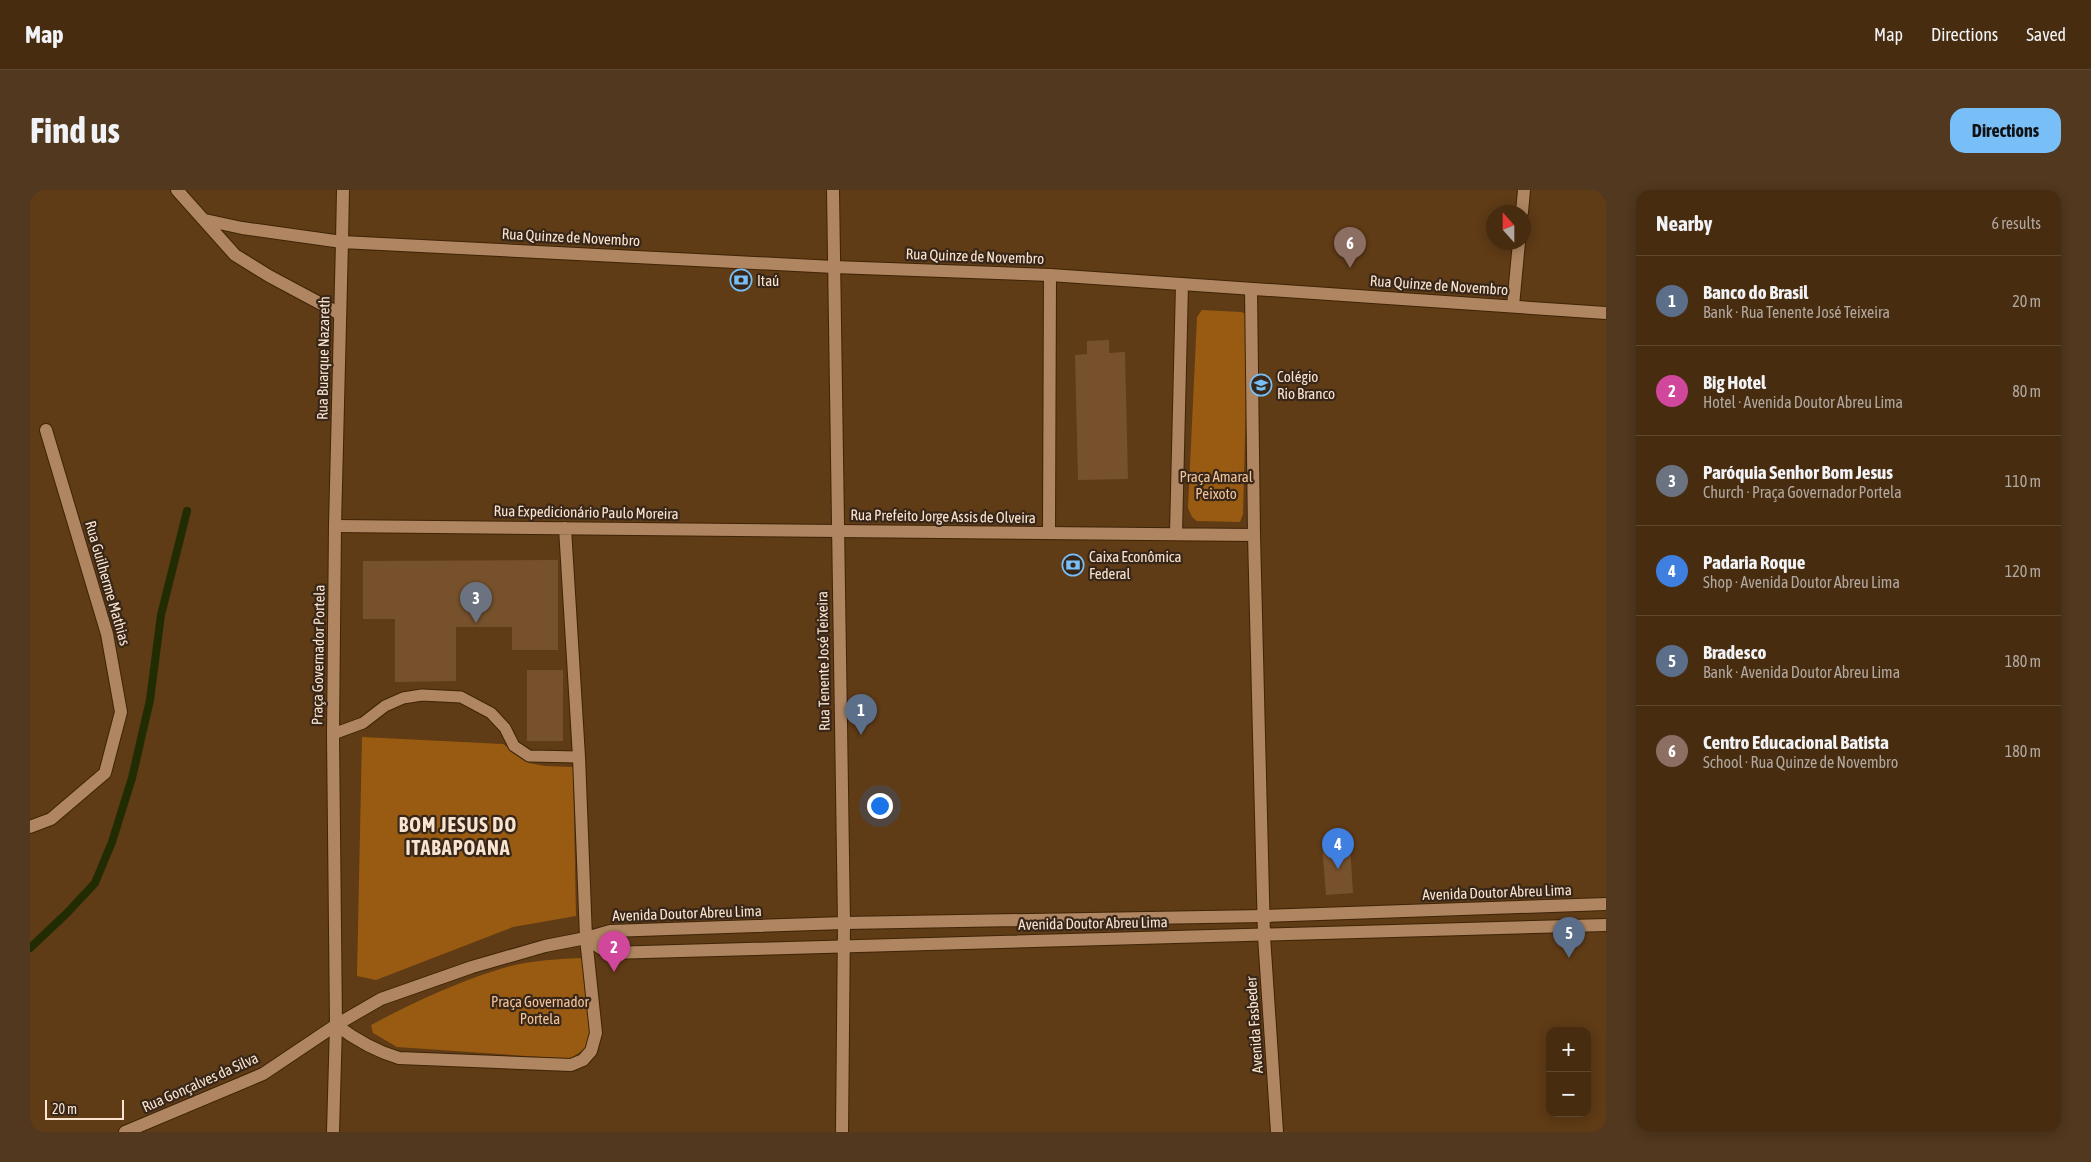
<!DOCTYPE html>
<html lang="en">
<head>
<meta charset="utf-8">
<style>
  body { margin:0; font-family:"Asap Condensed",sans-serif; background:#51381e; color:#f1f3f6 }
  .controls { position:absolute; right:15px; bottom:15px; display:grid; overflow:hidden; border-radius:10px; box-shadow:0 2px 12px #0003 }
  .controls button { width:45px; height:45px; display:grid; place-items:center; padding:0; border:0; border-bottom:1px solid #5f4830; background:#472c10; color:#f1f3f6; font:25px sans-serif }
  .compass { position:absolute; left:1456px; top:15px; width:45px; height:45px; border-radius:50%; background:#472c10; box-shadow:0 2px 12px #0003; rotate:339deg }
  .scale { position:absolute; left:15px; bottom:12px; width:79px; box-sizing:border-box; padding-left:5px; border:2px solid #fae4d0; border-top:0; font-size:14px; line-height:18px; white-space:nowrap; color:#fae4d0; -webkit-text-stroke:4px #382718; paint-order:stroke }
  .you { position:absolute; left:849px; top:615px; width:18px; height:18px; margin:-12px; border:4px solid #fff; border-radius:50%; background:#1a73e8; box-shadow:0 0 0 8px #1a73e833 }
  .badge { display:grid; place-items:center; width:32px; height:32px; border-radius:50%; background:#78bff7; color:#fff; font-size:16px; font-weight:700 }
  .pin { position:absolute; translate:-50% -41px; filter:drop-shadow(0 1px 2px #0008) }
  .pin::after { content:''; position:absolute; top:26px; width:18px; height:15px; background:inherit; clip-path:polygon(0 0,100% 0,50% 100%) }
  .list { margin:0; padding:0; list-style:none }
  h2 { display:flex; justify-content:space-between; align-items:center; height:65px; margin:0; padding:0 20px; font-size:21px }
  h2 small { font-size:16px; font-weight:400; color:#b0a79f }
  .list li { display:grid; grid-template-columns:32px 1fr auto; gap:15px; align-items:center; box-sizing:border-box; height:90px; padding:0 20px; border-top:1px solid #5f4830 }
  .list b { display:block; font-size:19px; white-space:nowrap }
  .list p { margin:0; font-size:16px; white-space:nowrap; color:#b0a79f }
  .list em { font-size:16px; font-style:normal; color:#b0a79f }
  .map { position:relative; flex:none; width:1576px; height:942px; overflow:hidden; border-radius:15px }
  header { display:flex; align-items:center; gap:30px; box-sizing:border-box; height:70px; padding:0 25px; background:#472c10; border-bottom:1px solid #5f4830 }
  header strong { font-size:24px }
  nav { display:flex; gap:28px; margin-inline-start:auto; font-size:18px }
  .intro { display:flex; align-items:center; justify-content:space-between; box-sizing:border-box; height:120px; padding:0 30px }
  h1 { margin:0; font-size:35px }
  .button { padding:12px 22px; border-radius:15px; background:#78bff7; color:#111; font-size:18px; font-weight:700 }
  main { display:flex; gap:30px; padding:0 30px }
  aside { flex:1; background:#472c10; border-radius:15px; box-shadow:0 2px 12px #0003 }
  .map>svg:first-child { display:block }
  .green { fill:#995b11 }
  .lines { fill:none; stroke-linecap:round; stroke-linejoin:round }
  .stream { stroke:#212c02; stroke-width:8 }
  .building { fill:#76512c }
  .service-casing { stroke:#3f2407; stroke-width:13 }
  .minor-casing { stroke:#3f2407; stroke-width:14 }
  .tertiary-casing { stroke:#3f2407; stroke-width:14 }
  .secondary-casing { stroke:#3f2407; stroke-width:14 }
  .service { stroke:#af8661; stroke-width:11 }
  .minor { stroke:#af8661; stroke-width:12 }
  .tertiary { stroke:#af8661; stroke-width:12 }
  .secondary { stroke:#af8661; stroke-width:12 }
  .labels { text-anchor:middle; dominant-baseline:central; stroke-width:4.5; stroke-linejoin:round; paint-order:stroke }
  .street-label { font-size:15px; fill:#fae4d0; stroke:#382718 }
  .poi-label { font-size:15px; fill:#fae4d0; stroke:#382718; text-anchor:start }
  .park-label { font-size:15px; fill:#f2c39a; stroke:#382718 }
  .district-label { font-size:20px; font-weight:bold; letter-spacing:1px; fill:#fae4d0; stroke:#382718 }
</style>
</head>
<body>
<header>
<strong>Map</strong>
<nav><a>Map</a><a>Directions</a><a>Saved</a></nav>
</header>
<div class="intro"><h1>Find us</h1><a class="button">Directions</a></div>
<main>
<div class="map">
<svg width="1576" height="942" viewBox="0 0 1576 942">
  <rect width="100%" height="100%" fill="#5f3b16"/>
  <path class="green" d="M1172,120L1211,122L1217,124L1218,131L1213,324L1210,332L1167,331L1162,327L1158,318L1167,127Z
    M332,547L473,554L499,573L515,576L543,577L546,726L483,737L346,790L327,786Z
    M554,768L560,844L556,858L540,869L367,857L343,843L341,835C382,813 423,794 467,780C494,771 525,769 554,768Z"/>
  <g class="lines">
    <path class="stream" d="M0,758L37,723L65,693L82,652L102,588L120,510L131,425L157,321"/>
  </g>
  <path class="building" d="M1079,150V163L1095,162L1098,289L1048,290L1045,165L1057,164V151Z
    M528,370V460H482V437H426V491L365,492V429H333V371Z
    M497,480H533V551H497Z
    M1292,655H1320L1323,703L1296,705Z"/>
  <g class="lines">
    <g class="service-casing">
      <path id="service" d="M303,544L333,533L355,516L373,508L392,505L431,507L461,523L475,538L484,556L499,566L549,567"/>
    </g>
    <g class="minor-casing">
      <path id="minor" d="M1492,22L1494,0
        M312,52L313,0
        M1221,99L1224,345L1234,746L1247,942
        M1483,116L1489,52
        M305,336L1224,345
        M1019,343L1020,85
        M1146,343L1152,94
        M0,637L21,629L75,583L91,522L77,444L16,240
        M306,835C326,850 345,861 369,868L541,875L553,870L561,861L566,843L556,748L549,567L535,338
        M303,942L306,835"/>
    </g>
    <g class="tertiary-casing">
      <path id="tertiary" d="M147,0L205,65L239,86L310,124
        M175,30L212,38L312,52
        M812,942L814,733"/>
    </g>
    <g class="secondary-casing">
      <path id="secondary" d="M803,0L814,733
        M556,748L578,763L1576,735
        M306,835L303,544L305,336L312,52L804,77L1020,85L1576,123
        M95,942L233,884L306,835L351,809L442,777L515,756L556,748L580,741L814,733L1234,726L1576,714"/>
    </g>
    <use href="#service" class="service"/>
    <use href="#minor" class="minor"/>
    <use href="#tertiary" class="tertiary"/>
    <use href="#secondary" class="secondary"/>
  </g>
  <defs>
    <g id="bank-ring" transform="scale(1.125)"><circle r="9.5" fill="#382718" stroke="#78bff7" stroke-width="1.5"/><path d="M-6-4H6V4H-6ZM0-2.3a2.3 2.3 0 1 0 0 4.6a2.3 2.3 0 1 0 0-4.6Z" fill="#78bff7"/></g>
    <g id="school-ring" transform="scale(1.125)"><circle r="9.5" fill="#382718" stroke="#78bff7" stroke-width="1.5"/><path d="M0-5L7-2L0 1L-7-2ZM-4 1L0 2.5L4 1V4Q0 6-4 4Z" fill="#78bff7"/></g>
  </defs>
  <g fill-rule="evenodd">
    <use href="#bank-ring" x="711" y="90"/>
    <use href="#school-ring" x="1231" y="195"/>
    <use href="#bank-ring" x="1043" y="375"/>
  </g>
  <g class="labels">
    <g class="street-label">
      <text transform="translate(541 47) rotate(3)">Rua Quinze de Novembro</text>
      <text transform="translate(945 66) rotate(2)">Rua Quinze de Novembro</text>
      <text transform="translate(1409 95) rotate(4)">Rua Quinze de Novembro</text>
      <text transform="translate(293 168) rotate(-89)">Rua Buarque Nazareth</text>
      <text transform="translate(556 322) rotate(1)">Rua Expedicionário Paulo Moreira</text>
      <text transform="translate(913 326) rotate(1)">Rua Prefeito Jorge Assis de Olveira</text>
      <text transform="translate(78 393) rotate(74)">Rua Guilherme Mathias</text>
      <text transform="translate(288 465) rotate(-89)">Praça Governador Portela</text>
      <text transform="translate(793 471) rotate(-91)">Rua Tenente José Teixeira</text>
      <text transform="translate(1467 702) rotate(-2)">Avenida Doutor Abreu Lima</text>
      <text transform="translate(657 723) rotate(-2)">Avenida Doutor Abreu Lima</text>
      <text transform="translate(1063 733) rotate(-1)">Avenida Doutor Abreu Lima</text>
      <text transform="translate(1224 835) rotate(-94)">Avenida Fasbeder</text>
      <text transform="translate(170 892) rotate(-24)">Rua Gonçalves da Silva</text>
    </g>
    <g class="poi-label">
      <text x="727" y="90">Itaú</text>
      <text x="1247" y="186">Colégio<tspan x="1247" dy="17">Rio Branco</tspan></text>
      <text x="1059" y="366">Caixa Econômica<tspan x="1059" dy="17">Federal</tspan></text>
    </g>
    <g class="park-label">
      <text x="1186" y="286">Praça Amaral<tspan x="1186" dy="17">Peixoto</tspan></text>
      <text x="510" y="811">Praça Governador<tspan x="510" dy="17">Portela</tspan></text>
    </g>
    <g class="district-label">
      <text x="428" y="634">BOM JESUS DO<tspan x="428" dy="23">ITABAPOANA</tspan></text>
    </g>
  </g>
</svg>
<div class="controls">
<button>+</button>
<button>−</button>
</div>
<svg class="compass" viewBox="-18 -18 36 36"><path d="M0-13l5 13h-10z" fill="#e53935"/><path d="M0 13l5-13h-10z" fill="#b0a79f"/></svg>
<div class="scale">20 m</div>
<div class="you"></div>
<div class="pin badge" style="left:831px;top:545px;background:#5c6f8a">1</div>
<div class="pin badge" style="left:584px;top:782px;background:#d1479c">2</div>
<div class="pin badge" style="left:446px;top:433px;background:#6b7280">3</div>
<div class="pin badge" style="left:1308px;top:679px;background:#3f7fe0">4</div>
<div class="pin badge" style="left:1539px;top:768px;background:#5c6f8a">5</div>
<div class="pin badge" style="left:1320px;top:78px;background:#8d6e63">6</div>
</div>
<aside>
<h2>Nearby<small>6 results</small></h2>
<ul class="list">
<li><span class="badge" style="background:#5c6f8a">1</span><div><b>Banco do Brasil</b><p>Bank · Rua Tenente José Teixeira</p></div><em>20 m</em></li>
<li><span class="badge" style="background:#d1479c">2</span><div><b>Big Hotel</b><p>Hotel · Avenida Doutor Abreu Lima</p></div><em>80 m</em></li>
<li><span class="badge" style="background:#6b7280">3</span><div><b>Paróquia Senhor Bom Jesus</b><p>Church · Praça Governador Portela</p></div><em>110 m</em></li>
<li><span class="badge" style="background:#3f7fe0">4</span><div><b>Padaria Roque</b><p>Shop · Avenida Doutor Abreu Lima</p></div><em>120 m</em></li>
<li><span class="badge" style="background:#5c6f8a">5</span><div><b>Bradesco</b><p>Bank · Avenida Doutor Abreu Lima</p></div><em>180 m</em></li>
<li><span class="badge" style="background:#8d6e63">6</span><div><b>Centro Educacional Batista</b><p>School · Rua Quinze de Novembro</p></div><em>180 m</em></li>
</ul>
</aside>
</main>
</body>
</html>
